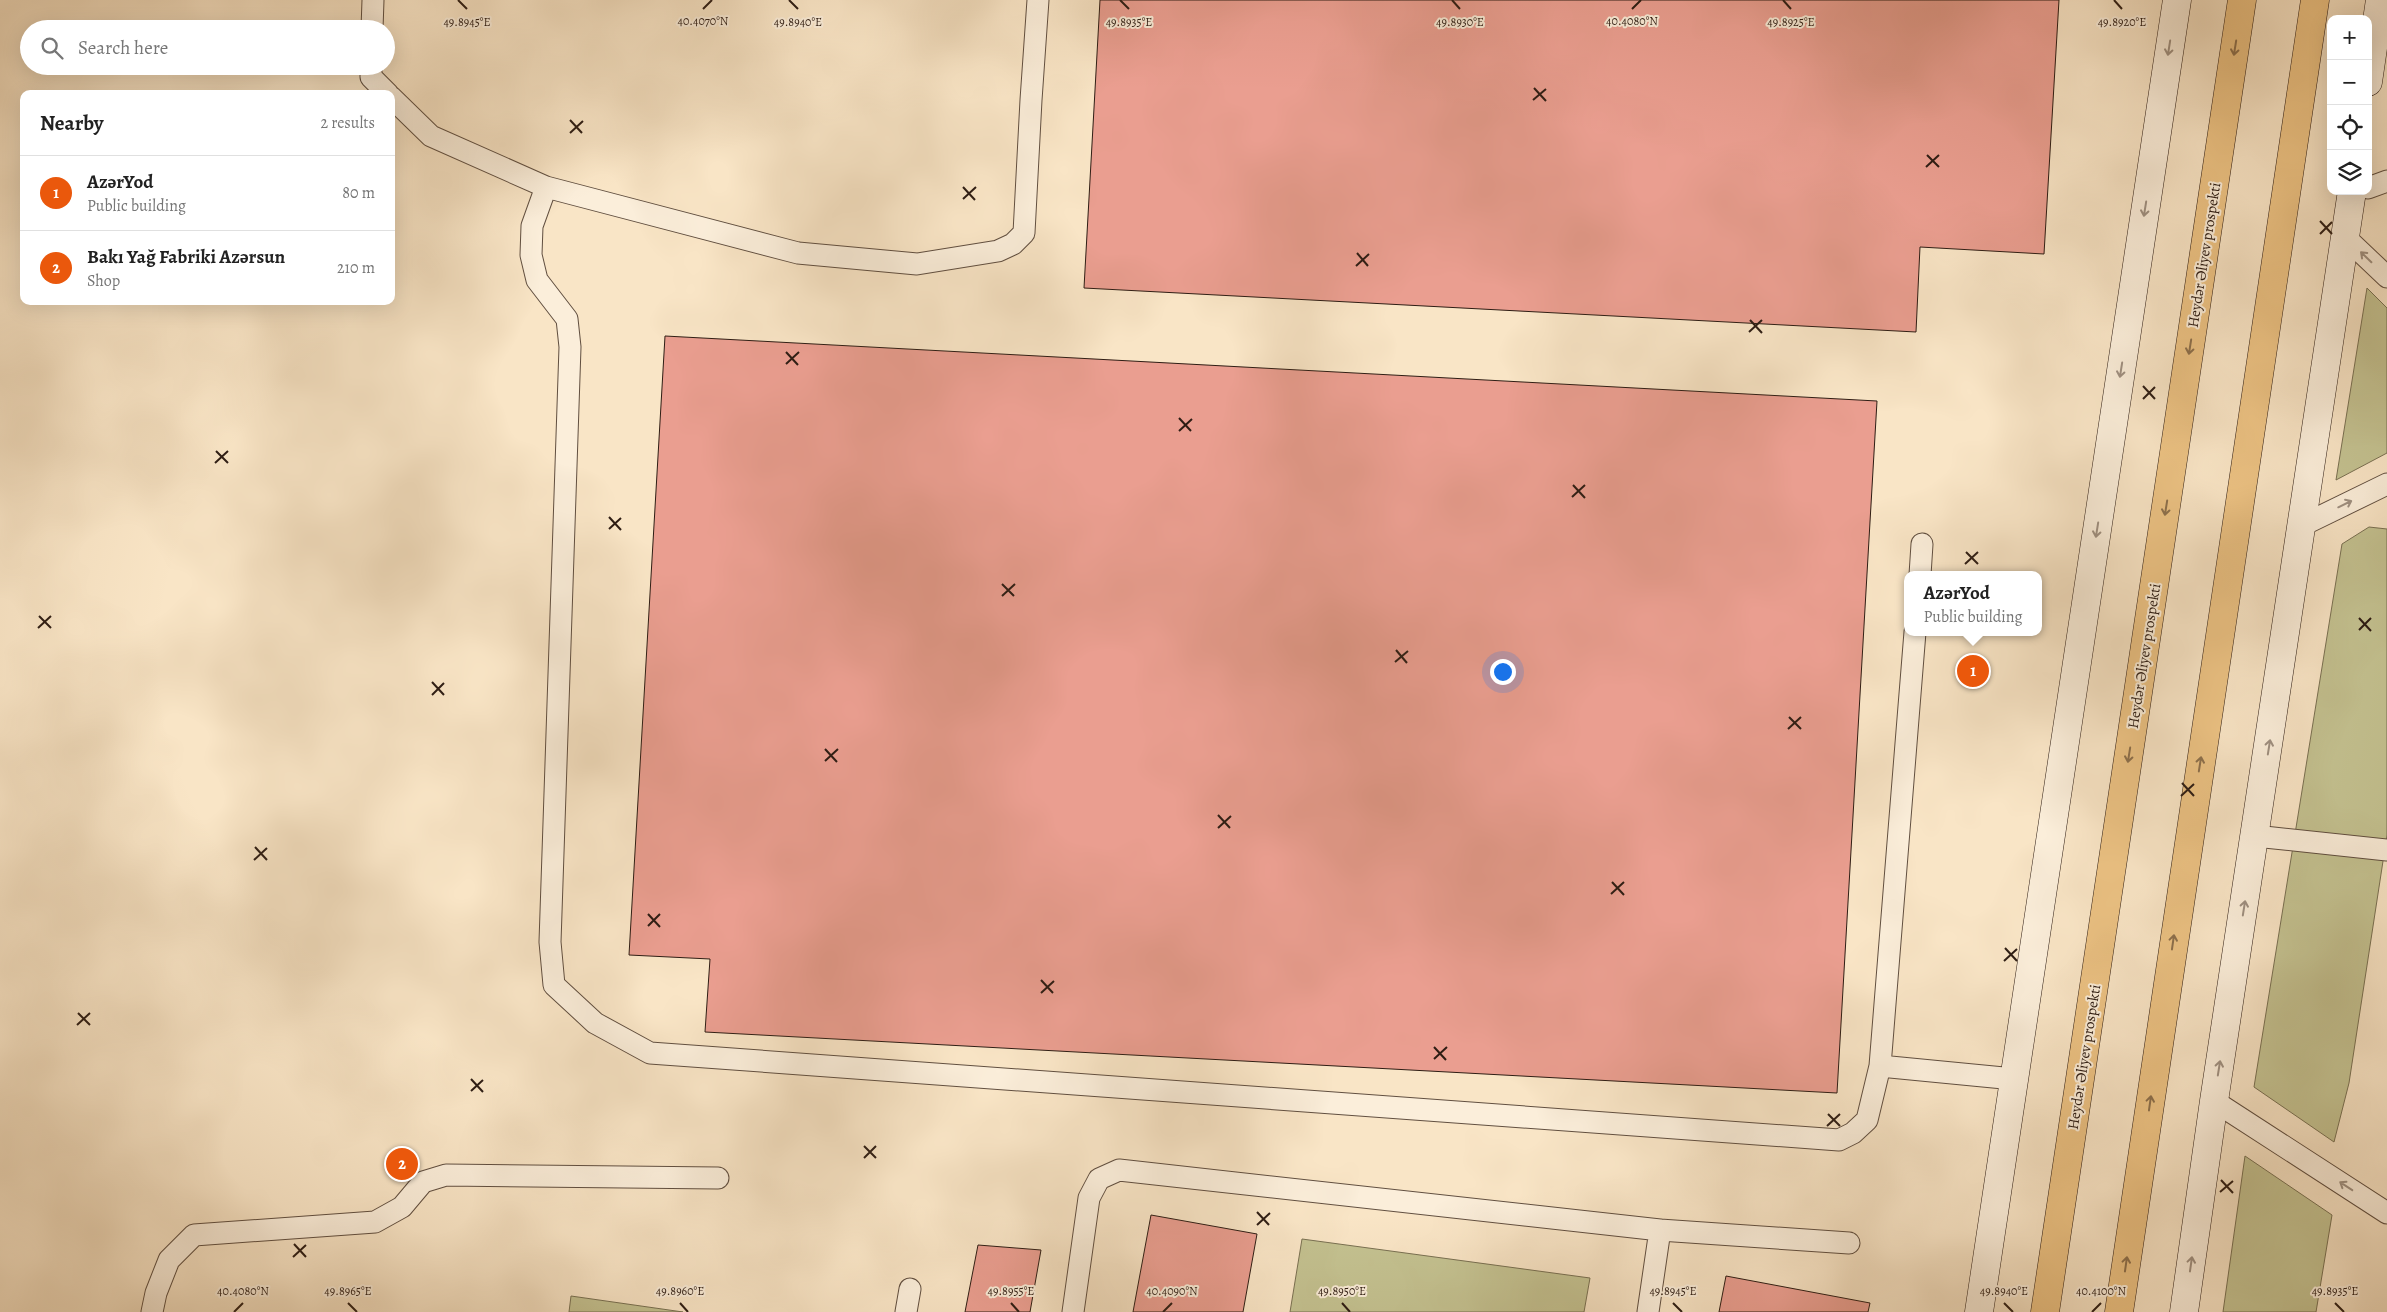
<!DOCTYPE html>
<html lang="en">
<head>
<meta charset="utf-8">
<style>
  body { margin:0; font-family:Alegreya,serif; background:#f6f6f6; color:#222 }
  .controls { position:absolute; right:15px; top:15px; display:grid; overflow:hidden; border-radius:10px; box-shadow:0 5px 20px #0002 }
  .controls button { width:45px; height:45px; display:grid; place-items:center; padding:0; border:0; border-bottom:1px solid #e0e0e0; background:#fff; color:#222; font:25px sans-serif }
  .you { position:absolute; left:1502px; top:671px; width:18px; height:18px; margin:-12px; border:4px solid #fff; border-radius:50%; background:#1a73e8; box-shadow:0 0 0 8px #1a73e833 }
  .badge { display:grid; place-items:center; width:32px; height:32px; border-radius:50%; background:#ea580c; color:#fff; font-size:16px; font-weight:700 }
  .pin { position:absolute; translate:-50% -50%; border:2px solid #fff; box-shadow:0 1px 5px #0006 }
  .popup { position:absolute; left:1904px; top:571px; width:138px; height:65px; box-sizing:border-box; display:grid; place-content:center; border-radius:10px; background:#fff; filter:drop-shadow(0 1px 4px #0005); font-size:16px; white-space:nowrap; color:#767676 }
  .popup b { font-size:19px; color:#222 }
  .popup::after { content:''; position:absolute; left:50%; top:100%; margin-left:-10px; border:10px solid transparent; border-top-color:#fff }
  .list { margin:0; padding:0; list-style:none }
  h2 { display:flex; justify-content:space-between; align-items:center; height:65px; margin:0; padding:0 20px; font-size:21px }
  h2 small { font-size:16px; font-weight:400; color:#767676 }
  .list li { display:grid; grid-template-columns:32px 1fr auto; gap:15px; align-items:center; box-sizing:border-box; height:75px; padding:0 20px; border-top:1px solid #e0e0e0 }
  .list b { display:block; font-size:19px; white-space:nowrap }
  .list p { margin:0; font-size:16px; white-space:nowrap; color:#767676 }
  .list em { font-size:16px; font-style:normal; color:#767676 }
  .icon { flex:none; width:28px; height:28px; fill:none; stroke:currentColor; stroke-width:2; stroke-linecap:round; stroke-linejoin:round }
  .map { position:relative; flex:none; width:2387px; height:1312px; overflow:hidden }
  .search { position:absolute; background:#fff; box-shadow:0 5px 20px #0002; left:20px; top:20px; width:375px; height:55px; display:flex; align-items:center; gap:12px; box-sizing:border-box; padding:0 18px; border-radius:28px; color:#767676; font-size:19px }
  .panel { position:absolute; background:#fff; box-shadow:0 5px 20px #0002; left:20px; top:90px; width:375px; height:215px; border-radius:10px }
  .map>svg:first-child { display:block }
  .green { fill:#c4c291; stroke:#797052 }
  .building { fill:#ea9e90; stroke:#2e1d14 }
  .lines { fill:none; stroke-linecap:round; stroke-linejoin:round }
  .service-casing { stroke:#614f40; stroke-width:23 }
  .secondary-casing { stroke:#2e1d14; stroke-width:29 }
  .trunk-casing { stroke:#2e1d14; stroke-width:29 }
  .service { stroke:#fbeeda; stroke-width:21 }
  .secondary { stroke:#fbeeda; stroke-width:28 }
  .trunk { stroke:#ecc283; stroke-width:28 }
  .oneway { stroke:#9f9081 }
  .oneway2 { stroke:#8d704c }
  .ticks { fill:none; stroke:#2e1d14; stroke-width:2 }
  .labels { text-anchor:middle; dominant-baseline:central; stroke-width:4; stroke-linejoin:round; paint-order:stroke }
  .street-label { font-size:15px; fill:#2e1d14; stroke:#fbeeda }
  .ticks-label { font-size:12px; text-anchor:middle; fill:#2e1d14; stroke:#fbeeda; stroke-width:4; stroke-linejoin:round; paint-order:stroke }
</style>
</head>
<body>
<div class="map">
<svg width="2387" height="1312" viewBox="0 0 2387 1312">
  <rect width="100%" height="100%" fill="#f9e5c6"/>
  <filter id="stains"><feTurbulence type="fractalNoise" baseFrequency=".004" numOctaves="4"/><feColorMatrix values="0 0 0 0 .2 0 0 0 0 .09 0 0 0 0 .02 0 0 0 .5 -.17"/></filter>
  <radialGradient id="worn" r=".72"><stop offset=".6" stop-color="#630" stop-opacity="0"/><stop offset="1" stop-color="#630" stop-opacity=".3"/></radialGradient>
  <path class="green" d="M2367,288L2387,308V453L2336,480Z
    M2369,527L2387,529V835L2349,1083L2334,1142L2254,1087L2342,544Z
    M2245,1156L2332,1215L2316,1312H2223Z
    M1302,1239L1590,1278L1584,1312H1290Z
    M571,1296L683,1312H569Z"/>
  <path class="building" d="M1100,0H2059L2044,254L1920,247L1916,332L1084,288Z
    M665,336L1877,401L1837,1093L705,1032L710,959L629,955Z
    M1151,1215L1257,1234L1243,1312H1133Z
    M978,1245L1041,1250L1030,1312H965Z
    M1726,1276L1870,1303L1868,1312H1719Z"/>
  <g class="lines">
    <g class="service-casing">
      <path id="service" d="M1038,0L1031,100L1024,233L1013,244L998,251L917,264L798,253L546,187L532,226L531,255L537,280L567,319L570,347L550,942L554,985L595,1023L650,1053L1839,1140L1853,1133L1867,1120L1880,1066L2014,1079
        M372,29L373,0
        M371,66V77L388,94
        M391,97L431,136L546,187
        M2368,188L2387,181
        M2345,237L2387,277
        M2303,525L2387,484
        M1920,575L1922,544
        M2255,836L2387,850
        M1880,1066L1915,632
        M2214,1101L2387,1213
        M152,1312L156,1293L169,1260L194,1235L375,1222L402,1207L423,1182L446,1175L718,1178
        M906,1312L910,1289
        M1073,1312L1089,1198L1099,1179L1119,1170L1660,1230L1849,1243
        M1648,1312L1660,1230"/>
    </g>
    <g class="secondary-casing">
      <path id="secondary" d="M2368,82L2380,0
        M1979,1312L2177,0
        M2184,1312L2214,1101L2352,191"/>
    </g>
    <g class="trunk-casing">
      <path id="trunk" d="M2045,1312L2242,0
        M2119,1312L2315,0"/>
    </g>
    <use href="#service" class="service"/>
    <use href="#secondary" class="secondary"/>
    <use href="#trunk" class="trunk"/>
  </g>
  <defs><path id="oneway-shaft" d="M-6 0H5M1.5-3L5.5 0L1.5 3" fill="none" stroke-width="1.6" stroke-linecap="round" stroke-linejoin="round" transform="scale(1.25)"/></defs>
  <g class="oneway">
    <use href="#oneway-shaft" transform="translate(2169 48) rotate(99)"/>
    <use href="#oneway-shaft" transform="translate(2145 209) rotate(99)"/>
    <use href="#oneway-shaft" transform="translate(2366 257) rotate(-136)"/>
    <use href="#oneway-shaft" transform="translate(2121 370) rotate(99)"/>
    <use href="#oneway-shaft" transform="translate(2345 504) rotate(-26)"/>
    <use href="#oneway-shaft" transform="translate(2097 530) rotate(99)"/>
    <use href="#oneway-shaft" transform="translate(2269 747) rotate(-81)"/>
    <use href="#oneway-shaft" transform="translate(2244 908) rotate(-81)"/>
    <use href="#oneway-shaft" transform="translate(2219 1068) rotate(-81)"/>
    <use href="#oneway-shaft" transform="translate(2346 1186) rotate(-147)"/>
    <use href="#oneway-shaft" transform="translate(2191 1264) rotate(-82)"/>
  </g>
  <g class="oneway2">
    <use href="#oneway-shaft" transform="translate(2235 48) rotate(99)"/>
    <use href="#oneway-shaft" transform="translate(2190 347) rotate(99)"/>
    <use href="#oneway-shaft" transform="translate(2166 508) rotate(99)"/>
    <use href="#oneway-shaft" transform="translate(2129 755) rotate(99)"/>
    <use href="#oneway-shaft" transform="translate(2200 764) rotate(-81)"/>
    <use href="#oneway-shaft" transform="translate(2173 942) rotate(-82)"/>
    <use href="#oneway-shaft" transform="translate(2150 1103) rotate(-82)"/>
    <use href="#oneway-shaft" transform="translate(2126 1264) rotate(-82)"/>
  </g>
  <path class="ticks" d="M458,0L467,9M789,0L798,9M1120,0L1129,9M1452,0L1460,9M1783,0L1791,9M2114,0L2122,9M703,9L712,0M1632,9L1641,0M1534,88L1546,101M1533,100L1546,89M570,120L582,133M570,133L583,121M1927,155L1939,167M1926,167L1939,155M963,187L975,200M963,199L976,187M2320,221L2332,234M2320,234L2332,222M1357,253L1368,266M1356,266L1369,254M1750,320L1762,333M1749,332L1762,320M786,352L798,365M786,364L799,352M2143,386L2155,399M2143,399L2155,387M1179,418L1191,431M1179,431L1192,419M216,451L228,463M215,463L228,451M1573,485L1585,498M1572,497L1585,485M609,517L621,530M609,529L621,518M1966,552L1978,564M1965,564L1978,552M1002,584L1014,596M1002,596L1015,584M39,616L51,628M2359,618L2371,631M38,628L51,616M2359,630L2371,618M1396,650L1407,663M1395,662L1408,651M432,682L444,695M432,695L444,683M1789,717L1801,729M1788,729L1801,717M825,749L837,762M825,761L838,749M2182,783L2194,796M2181,796L2194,784M1218,815L1230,828M1218,828L1231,816M255,847L267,860M254,860L267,848M1612,882L1624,895M1611,894L1624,882M648,914L660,927M648,926L660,914M2005,948L2017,961M2004,961L2017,949M1041,980L1053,993M1041,993L1054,981M78,1013L90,1025M77,1025L90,1013M1434,1047L1446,1060M1434,1059L1447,1047M471,1079L483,1092M471,1091L483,1080M1828,1114L1840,1126M1827,1126L1840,1114M864,1146L876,1158M864,1158L876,1146M2221,1180L2233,1193M2220,1192L2233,1181M1257,1212L1269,1225M1257,1225L1270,1213M294,1244L306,1257M293,1257L306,1245M348,1303L357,1312M680,1303L688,1312M1011,1303L1019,1312M1342,1303L1350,1312M1673,1303L1682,1312M2004,1303L2013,1312M2335,1303L2344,1312M234,1312L243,1303M1163,1312L1172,1303M2092,1312L2101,1303"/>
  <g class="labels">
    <g class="street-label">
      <text transform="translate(2204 255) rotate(-81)">Heydər Əliyev prospekti</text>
      <text transform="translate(2144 656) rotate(-81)">Heydər Əliyev prospekti</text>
      <text transform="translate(2084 1057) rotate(-81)">Heydər Əliyev prospekti</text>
    </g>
  </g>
  <g class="ticks-label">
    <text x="703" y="25">40.4070°N</text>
    <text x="1632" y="25">40.4080°N</text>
    <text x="467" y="26">49.8945°E</text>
    <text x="798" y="26">49.8940°E</text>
    <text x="1129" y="26">49.8935°E</text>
    <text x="1460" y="26">49.8930°E</text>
    <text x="1791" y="26">49.8925°E</text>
    <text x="2122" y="26">49.8920°E</text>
    <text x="348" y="1295">49.8965°E</text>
    <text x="680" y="1295">49.8960°E</text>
    <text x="1011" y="1295">49.8955°E</text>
    <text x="1342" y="1295">49.8950°E</text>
    <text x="1673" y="1295">49.8945°E</text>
    <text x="2004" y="1295">49.8940°E</text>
    <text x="2335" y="1295">49.8935°E</text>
    <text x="243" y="1295">40.4080°N</text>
    <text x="1172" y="1295">40.4090°N</text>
    <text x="2101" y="1295">40.4100°N</text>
  </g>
  <rect width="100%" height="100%" filter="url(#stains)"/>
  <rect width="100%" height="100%" fill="url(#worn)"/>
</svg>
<div class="controls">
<button>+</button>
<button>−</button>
<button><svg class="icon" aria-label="locate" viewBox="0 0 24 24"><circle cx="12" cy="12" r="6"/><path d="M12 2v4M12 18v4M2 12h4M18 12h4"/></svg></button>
<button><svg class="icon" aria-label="layers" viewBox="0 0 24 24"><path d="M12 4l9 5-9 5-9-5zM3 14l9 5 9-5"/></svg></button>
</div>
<div class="you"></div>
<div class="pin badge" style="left:1973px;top:671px">1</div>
<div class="popup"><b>AzərYod</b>Public building</div>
<div class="pin badge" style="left:402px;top:1164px">2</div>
<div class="search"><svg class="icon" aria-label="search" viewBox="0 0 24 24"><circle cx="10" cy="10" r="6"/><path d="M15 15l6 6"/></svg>Search here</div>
<section class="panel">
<h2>Nearby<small>2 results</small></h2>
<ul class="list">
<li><span class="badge">1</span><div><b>AzərYod</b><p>Public building</p></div><em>80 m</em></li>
<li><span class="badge">2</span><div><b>Bakı Yağ Fabriki Azərsun</b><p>Shop</p></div><em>210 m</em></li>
</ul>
</section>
</div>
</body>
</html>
